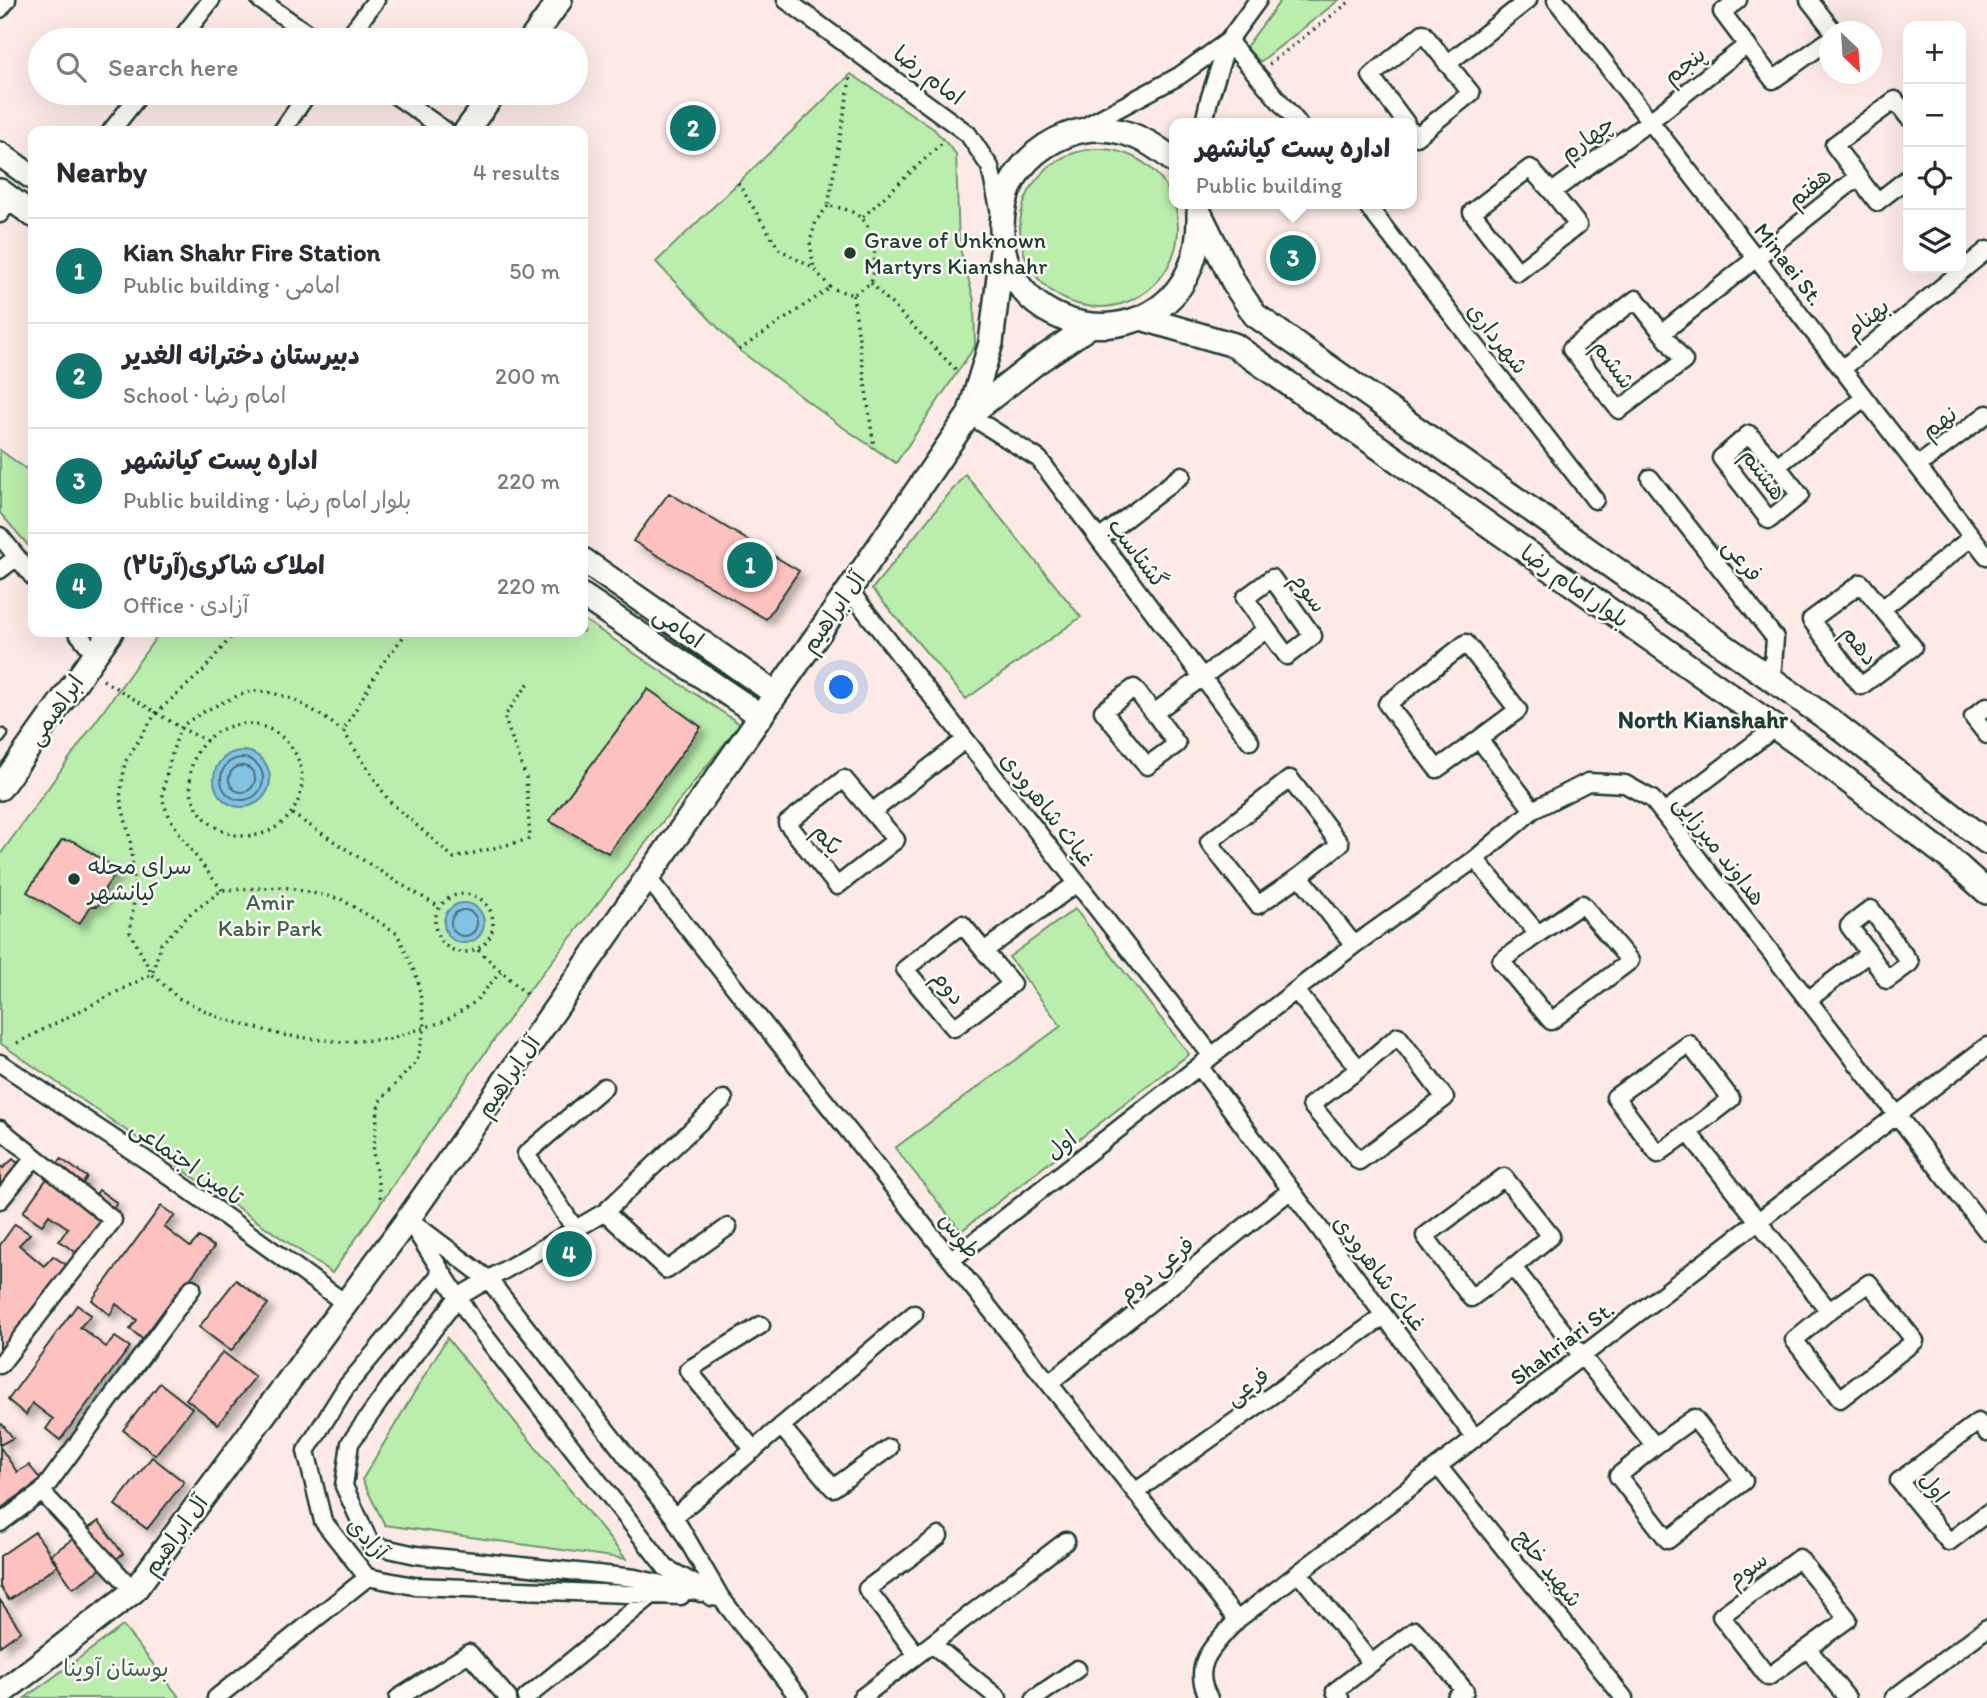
<!DOCTYPE html>
<html lang="en">
<head>
<meta charset="utf-8">
<style>
  body { margin:0; font-family:Itim,"Playpen Sans Arabic",sans-serif; background:#f2f2f3; color:#2b2b33 }
  .controls { position:absolute; right:21px; top:21px; display:grid; overflow:hidden; border-radius:14px; box-shadow:0 7px 28px #0002 }
  .controls button { width:63px; height:63px; display:grid; place-items:center; padding:0; border:0; border-bottom:2px solid #e1e1e2; background:#fff; color:#2b2b33; font:35px sans-serif }
  .compass { position:absolute; left:1819px; top:21px; width:63px; height:63px; border-radius:50%; background:#fff; box-shadow:0 7px 28px #0002; rotate:155deg }
  .you { position:absolute; left:842px; top:688px; width:24px; height:24px; margin:-18px; border:5px solid #fff; border-radius:50%; background:#1a73e8; box-shadow:0 0 0 10px #1a73e833 }
  .badge { display:grid; place-items:center; width:46px; height:46px; border-radius:50%; background:#0f766e; color:#fff; font-size:23px; font-weight:700 }
  .pin { position:absolute; translate:-50% -50%; border:4px solid #fff; box-shadow:0 2px 7px #0006 }
  .popup { position:absolute; left:1169px; top:118px; width:248px; height:91px; box-sizing:border-box; display:grid; place-content:center; border-radius:14px; background:#fff; filter:drop-shadow(0 2px 5px #0005); font-size:23px; white-space:nowrap; color:#7c7c81 }
  .popup b { font-size:26px; color:#2b2b33 }
  .popup::after { content:''; position:absolute; left:50%; top:100%; margin-left:-14px; border:14px solid transparent; border-top-color:#fff }
  .list { margin:0; padding:0; list-style:none }
  h2 { display:flex; justify-content:space-between; align-items:center; height:91px; margin:0; padding:0 28px; font-size:30px }
  h2 small { font-size:23px; font-weight:400; color:#7c7c81 }
  .list li { display:grid; grid-template-columns:46px 1fr auto; gap:21px; align-items:center; box-sizing:border-box; height:105px; padding:0 28px; border-top:2px solid #e1e1e2 }
  .list b { display:block; font-size:26px; white-space:nowrap }
  .list p { margin:0; font-size:23px; white-space:nowrap; color:#7c7c81 }
  .list em { font-size:23px; font-style:normal; color:#7c7c81 }
  .icon { flex:none; width:38px; height:38px; fill:none; stroke:currentColor; stroke-width:2; stroke-linecap:round; stroke-linejoin:round }
  .map { position:relative; flex:none; width:1987px; height:1698px; overflow:hidden }
  .search { position:absolute; background:#fff; box-shadow:0 7px 28px #0002; left:28px; top:28px; width:560px; height:77px; display:flex; align-items:center; gap:18px; box-sizing:border-box; padding:0 24px; border-radius:38px; color:#7c7c81; font-size:26px }
  .panel { position:absolute; background:#fff; box-shadow:0 7px 28px #0002; left:28px; top:126px; width:560px; height:511px; border-radius:14px }
  .map>svg:first-child { display:block }
  .green { fill:#bbedad; stroke:#6d9570; stroke-width:2 }
  .water { fill:#82c2e3; stroke:#5a8d9d; stroke-width:2 }
  .lines { fill:none; stroke-linecap:round; stroke-linejoin:round }
  .shore { stroke:#47727a; stroke-width:2 }
  .building { fill:#fdc1bf; stroke:#1f3d34; stroke-width:2; filter:url(#shadow) }
  .service-casing { stroke:#1f3d34; stroke-width:13 }
  .minor-casing { stroke:#1f3d34; stroke-width:21 }
  .secondary-casing { stroke:#1f3d34; stroke-width:28 }
  .path { stroke:#1f3d34; stroke-width:3.5; stroke-dasharray:2 5; stroke-linecap:butt }
  .service { stroke:#fdfcf7; stroke-width:8 }
  .minor { stroke:#fdfcf7; stroke-width:16 }
  .secondary { stroke:#fdfcf7; stroke-width:23 }
  .poi-dot { fill:#1f3d34; stroke:#fdfcf7; stroke-width:2.5 }
  .labels { text-anchor:middle; dominant-baseline:central; stroke-width:5; stroke-linejoin:round; paint-order:stroke }
  .street-label { font-size:23px; fill:#1f3d34; stroke:#fdfcf7 }
  .poi-label { font-size:23px; fill:#1f3d34; stroke:#fdfcf7; text-anchor:start }
  .park-label { font-size:23px; fill:#3e604c; stroke:#fdfcf7 }
  .neighbourhood-label { font-size:24px; font-weight:bold; fill:#1f3d34; stroke:#fdfcf7 }
</style>
</head>
<body>
<div class="map">
<svg width="1987" height="1698" viewBox="0 0 1987 1698">
  <defs>
    <filter id="shadow"><feDropShadow dx="6" dy="6" stdDeviation="3.5" flood-color="#0004"/></filter>
  </defs>
  <rect width="100%" height="100%" fill="#fdeae6"/>
  <filter id="ink" filterUnits="userSpaceOnUse"><feTurbulence type="fractalNoise" baseFrequency=".0143" numOctaves="2"/><feDisplacementMap in="SourceGraphic" scale="14" xChannelSelector="R" yChannelSelector="G"/><feConvolveMatrix kernelMatrix="1 2 1 2 8 2 1 2 1" color-interpolation-filters="sRGB"/></filter>
  <g filter="url(#ink)">
    <path class="green" d="M1281,0H1339L1260,62L1246,47Z
      M851,74L934,129L956,154L959,245L974,300L975,346L896,463L838,424L739,350L656,262Z
      M1020 228a79 79 0 1 1 158 0a79 79 0 1 1-158 0Z
      M0,450L33,474V551L0,513Z
      M965,474L1081,617L966,699L872,589Z
      M583,619L740,724L526,994L332,1273L0,1043V855L160,632H583Z
      M1075,909L1189,1054L961,1231L895,1148L1061,1026L1009,957Z
      M447,1338L626,1559L385,1525L362,1480Z
      M123,1626L180,1698H25Z"/>
    <path class="water" d="M214 779a28 28 0 1 1 56 0a28 28 0 1 1-56 0Z
      M444 923a20 20 0 1 1 40 0a20 20 0 1 1-40 0Z"/>
    <g class="lines">
      <path class="shore" d="M221 779a21 21 0 1 1 42 0a21 21 0 1 1-42 0Z
        M229 779a13 13 0 1 1 26 0a13 13 0 1 1-26 0Z
        M451 923a13 13 0 1 1 26 0a13 13 0 1 1-26 0Z"/>
    </g>
    <path class="building" d="M669,493L799,571L766,619L633,541Z
      M648,689L701,727L608,853L549,821Z
      M62,840L73,841L118,870L105,888L104,900L97,906H91L79,924L27,892Z
      M13,1159L27,1171L0,1198V1165L3,1168Z
      M61,1159L87,1177L76,1193L90,1203L99,1190L117,1203L80,1255L59,1241L68,1228L49,1215L42,1225L23,1212Z
      M161,1206L175,1216L164,1227L190,1247L199,1237L214,1247L144,1340L130,1329L137,1320L116,1304L110,1315L92,1300Z
      M15,1224L30,1234L19,1245L44,1266L53,1256L68,1266L0,1356V1245Z
      M236,1280L268,1304L231,1351L199,1327Z
      M77,1305L91,1315L80,1327L106,1347L115,1337L130,1347L60,1440L46,1429L53,1419L32,1403L26,1415L8,1400Z
      M223,1352L255,1377L218,1424L186,1399Z
      M160,1383L192,1408L155,1455L123,1430Z
      M2,1424L13,1438L0,1445V1426Z
      M0,1447L17,1472L29,1465L41,1480L0,1509Z
      M152,1457L184,1482L147,1529L115,1505Z
      M99,1521L123,1554L73,1588L50,1555Z
      M35,1532L58,1565L9,1600L0,1587V1556Z
      M0,1600L21,1631L0,1646Z"/>
    <g class="lines">
      <g class="service-casing">
        <path id="service" d="M0,738L3,734"/>
      </g>
      <g class="minor-casing">
        <path id="minor" d="M260,0L317,40
          M786,0L968,134L990,167L1000,213
          M1258,0L1228,41L1298,123
          M1556,0L1987,556
          M1738,0L1722,12L1773,80L1829,40
          M1809,0L1834,32
          M0,9L7,0
          M180,40L211,0
          M346,40L376,0
          M1447,64L1528,0
          M392,93L446,131
          M1908,117L1895,100L1834,145L1877,202L1908,178
          M1406,123L1371,76L1423,33L1471,93L1416,137L1412,131
          M1082,128L1179,76L1228,41L1209,100L1204,123
          M111,131L141,93
          M282,131L308,93
          M1552,192L1530,168L1472,212L1518,272L1578,225L1552,192L1650,121L1747,45
          M1366,204L1595,500
          M0,214L11,199
          M1662,333L1636,299L1571,349L1619,410L1684,361L1662,333L1858,177
          M1842,369L1987,250
          M969,415L1039,459L1250,741
          M1777,466L1749,434L1721,458L1769,520L1800,495L1777,466L1864,398
          M1917,466L1987,414
          M1650,478L1775,638L1772,680
          M0,536L33,577
          M1099,539L1182,475
          M0,570L17,557
          M849,590L1212,1056
          M1882,609L1861,583L1811,620L1861,686L1913,647L1882,609L1972,537
          M77,632L95,654
          M1987,706L1973,717L1987,735
          M1154,713L1134,688L1103,711L1147,766L1177,744L1154,713L1267,629L1287,656L1313,636L1272,578L1245,598L1267,629
          M1479,739L1437,769L1387,704L1466,643L1518,710L1479,739L1533,810
          M872,812L844,779L787,823L837,886L896,840L872,812L965,740
          M1663,813L1776,727
          M1475,859L1538,934L1501,961L1551,1021L1630,961L1582,904L1538,934
          M1300,876L1258,905L1209,842L1290,779L1340,844L1300,876L1354,945
          M647,877L1237,1620
          M984,951L962,924L905,969L954,1028L1012,984L984,951L1077,883
          M1296,991L1359,1069L1311,1105L1359,1161L1445,1098L1398,1036L1359,1069
          M1808,1000L1869,953L1887,980L1910,963L1871,909L1849,926L1869,953
          M0,1063L161,1170L345,1303
          M1199,1066L1475,1438
          M0,1129L113,1220L0,1365
          M1688,1132L1731,1099L1689,1044L1615,1097L1658,1154L1688,1132L1829,1311L1794,1340L1840,1399L1915,1341L1869,1283L1829,1311
          M0,1200L35,1157
          M605,1212L667,1270L728,1227
          M408,1219L489,1280L674,1517L721,1598L666,1568L474,1322Z
          M575,1229L526,1154L604,1087
          M951,1260L1354,945L1475,859L1533,810L1588,782L1625,784L1652,799L1987,1231
          M1513,1267L1551,1236L1504,1177L1425,1236L1471,1298L1513,1267L1582,1356L1655,1446L1618,1476L1668,1540L1744,1481L1694,1418L1655,1446
          M442,1272L346,1387L306,1451L323,1521L367,1577L414,1586L681,1596
          M1049,1383L1291,1190
          M781,1426L833,1488L889,1448
          M1987,1433L1978,1422L1899,1481L1949,1542L1987,1513
          M754,1450L688,1370L761,1325
          M1438,1466L1624,1698
          M42,1492L134,1591
          M1135,1492L1384,1316
          M674,1517L914,1314
          M0,1523L42,1492L192,1288
          M1799,1558L1848,1619L1768,1677L1721,1616Z
          M1299,1573L1371,1663
          M701,1593L635,1578L416,1555L371,1545L344,1486L350,1443L394,1381L458,1297L605,1212L724,1099
          M711,1597L721,1598L799,1698
          M932,1644L998,1698
          M1808,1649L1847,1698
          M917,1655L867,1589L939,1536
          M216,1698L368,1577
          M398,1698L469,1653L508,1698
          M526,1698L652,1595
          M861,1698L1066,1541
          M1035,1698L1077,1669
          M1209,1698C1189,1664 1216,1644 1237,1620L1987,1046
          M1340,1698L1335,1691L1415,1630L1465,1691L1456,1698
          M1894,1698L1987,1628"/>
      </g>
      <g class="secondary-casing">
        <path id="secondary" d="M531,40L560,0
          M466,131L494,93
          M0,154L33,178
          M1174,161C1144,135 1106,120 1067,135C1038,146 1012,170 1005,202C973,350 1203,378 1199,214
          M0,191L33,215
          M1199,212L1235,285L1255,315L1835,724L1987,842
          M1002,251L991,343L969,415L1037,362L1090,326
          M1141,318L1234,345L1813,754L1948,857L1987,892
          M583,560L776,694
          M583,596L761,716
          M0,788L111,632
          M0,1694L134,1591L408,1219L849,590L969,415"/>
      </g>
      <path class="path" d="M1269,64L1352,0
        M738,183L779,249L814,269
        M828,206L816,221L810,242L814,269L831,288L853,295L871,283C880,243 875,210 828,206L851,74
        M863,217L944,141
        M871,283L958,372
        M853,295L874,448
        M739,350L830,288
        M235,632L203,671L156,713L125,762L120,798L130,839L135,892L130,932L152,974L178,998L221,1018L282,1035L340,1042L389,1039L445,1021L475,1002L502,970
        M407,632L382,664L343,731L389,801L454,858L530,839L526,777L504,717L531,680
        M103,680L181,728L207,741
        M190 780a56 56 0 1 1 112 0a56 56 0 1 1-112 0Z
        M292,814L397,882L438,906
        M222,890C207,871 167,822 163,800C161,792 176,735 181,728C189,717 244,690 257,691C291,693 317,712 343,731
        M435 923a29 29 0 1 1 58 0a29 29 0 1 1-58 0Z
        M478,950L526,994
        M17,1043L152,974L161,944L190,914L222,890L284,887L341,899L397,933L418,980L425,1027L417,1061L379,1102L373,1152L381,1202"/>
      <use href="#service" class="service"/>
      <use href="#minor" class="minor"/>
      <use href="#secondary" class="secondary"/>
    </g>
  </g>
  <g class="poi-dot">
    <circle cx="850" cy="253" r="7"/>
    <circle cx="74" cy="879" r="7"/>
  </g>
  <g class="labels">
    <g class="street-label">
      <text transform="translate(1684 65) rotate(-38)">پنجم</text>
      <text transform="translate(929 75) rotate(37)">امام رضا</text>
      <text transform="translate(1587 138) rotate(-36)">چهارم</text>
      <text transform="translate(1809 187) rotate(-39)">هفتم</text>
      <text transform="translate(1789 264) rotate(52)">Minaei St.</text>
      <text transform="translate(1867 318) rotate(-39)">بهنام</text>
      <text transform="translate(1498 338) rotate(52)">شهرداری</text>
      <text transform="translate(1614 364) rotate(54)">ششم</text>
      <text transform="translate(1939 422) rotate(-37)">نهم</text>
      <text transform="translate(1764 474) rotate(53)">هشتم</text>
      <text transform="translate(1138 553) rotate(53)">گشتاسب</text>
      <text transform="translate(1743 560) rotate(52)">فرعی</text>
      <text transform="translate(1575 586) rotate(35)">بلوار امام رضا</text>
      <text transform="translate(1309 592) rotate(54)">سوم</text>
      <text transform="translate(833 612) rotate(-55)">آل ابراهیم</text>
      <text transform="translate(679 627) rotate(35)">امامی</text>
      <text transform="translate(1860 645) rotate(52)">دهم</text>
      <text transform="translate(55 710) rotate(-55)">ابراهیمی</text>
      <text transform="translate(1048 809) rotate(52)">غیاث شاهرودی</text>
      <text transform="translate(828 839) rotate(51)">یکم</text>
      <text transform="translate(1720 850) rotate(52)">هداوند میرزایی</text>
      <text transform="translate(949 987) rotate(51)">دوم</text>
      <text transform="translate(508 1076) rotate(-55)">آل ابراهیم</text>
      <text transform="translate(1061 1145) rotate(-38)">اول</text>
      <text transform="translate(187 1162) rotate(35)">تامین اجتماعی</text>
      <text transform="translate(960 1235) rotate(52)">طوس</text>
      <text transform="translate(1156 1269) rotate(-39)">فرعی دوم</text>
      <text transform="translate(1380 1273) rotate(53)">غیاث شاهرودی</text>
      <text transform="translate(1562 1343) rotate(-37)">Shahriari St.</text>
      <text transform="translate(1247 1386) rotate(-36)">فرعی</text>
      <text transform="translate(1934 1487) rotate(52)">اول</text>
      <text transform="translate(175 1535) rotate(-54)">آل ابراهیم</text>
      <text transform="translate(368 1538) rotate(47)">آزادی</text>
      <text transform="translate(1549 1568) rotate(51)">شهید خلج</text>
      <text transform="translate(1747 1569) rotate(-36)">سوم</text>
    </g>
    <g class="poi-label">
      <text x="864" y="240">Grave of Unknown<tspan x="864" dy="26">Martyrs Kianshahr</tspan></text>
      <text x="88" y="866">سرای محله<tspan x="88" dy="26">کیانشهر</tspan></text>
    </g>
    <g class="park-label">
      <text x="270" y="902">Amir<tspan x="270" dy="26">Kabir Park</tspan></text>
      <text x="116" y="1668">بوستان آوینا</text>
    </g>
    <g class="neighbourhood-label">
      <text x="1703" y="719">North Kianshahr</text>
    </g>
  </g>
</svg>
<div class="controls">
<button>+</button>
<button>−</button>
<button><svg class="icon" aria-label="locate" viewBox="0 0 24 24"><circle cx="12" cy="12" r="6"/><path d="M12 2v4M12 18v4M2 12h4M18 12h4"/></svg></button>
<button><svg class="icon" aria-label="layers" viewBox="0 0 24 24"><path d="M12 4l9 5-9 5-9-5zM3 14l9 5 9-5"/></svg></button>
</div>
<svg class="compass" viewBox="-18 -18 36 36"><path d="M0-13l5 13h-10z" fill="#e53935"/><path d="M0 13l5-13h-10z" fill="#7c7c81"/></svg>
<div class="you"></div>
<div class="pin badge" style="left:750px;top:565px">1</div>
<div class="pin badge" style="left:693px;top:128px">2</div>
<div class="pin badge" style="left:1293px;top:258px">3</div>
<div class="popup"><b>اداره پست کیانشهر</b>Public building</div>
<div class="pin badge" style="left:569px;top:1254px">4</div>
<div class="search"><svg class="icon" aria-label="search" viewBox="0 0 24 24"><circle cx="10" cy="10" r="6"/><path d="M15 15l6 6"/></svg>Search here</div>
<section class="panel">
<h2>Nearby<small>4 results</small></h2>
<ul class="list">
<li><span class="badge">1</span><div><b>Kian Shahr Fire Station</b><p>Public building · امامی</p></div><em>50 m</em></li>
<li><span class="badge">2</span><div><b>دبیرستان دخترانه الغدیر</b><p>School · امام رضا</p></div><em>200 m</em></li>
<li><span class="badge">3</span><div><b>اداره پست کیانشهر</b><p>Public building · بلوار امام رضا</p></div><em>220 m</em></li>
<li><span class="badge">4</span><div><b>املاک شاکری(آرتا۲)</b><p>Office · آزادی</p></div><em>220 m</em></li>
</ul>
</section>
</div>
</body>
</html>
